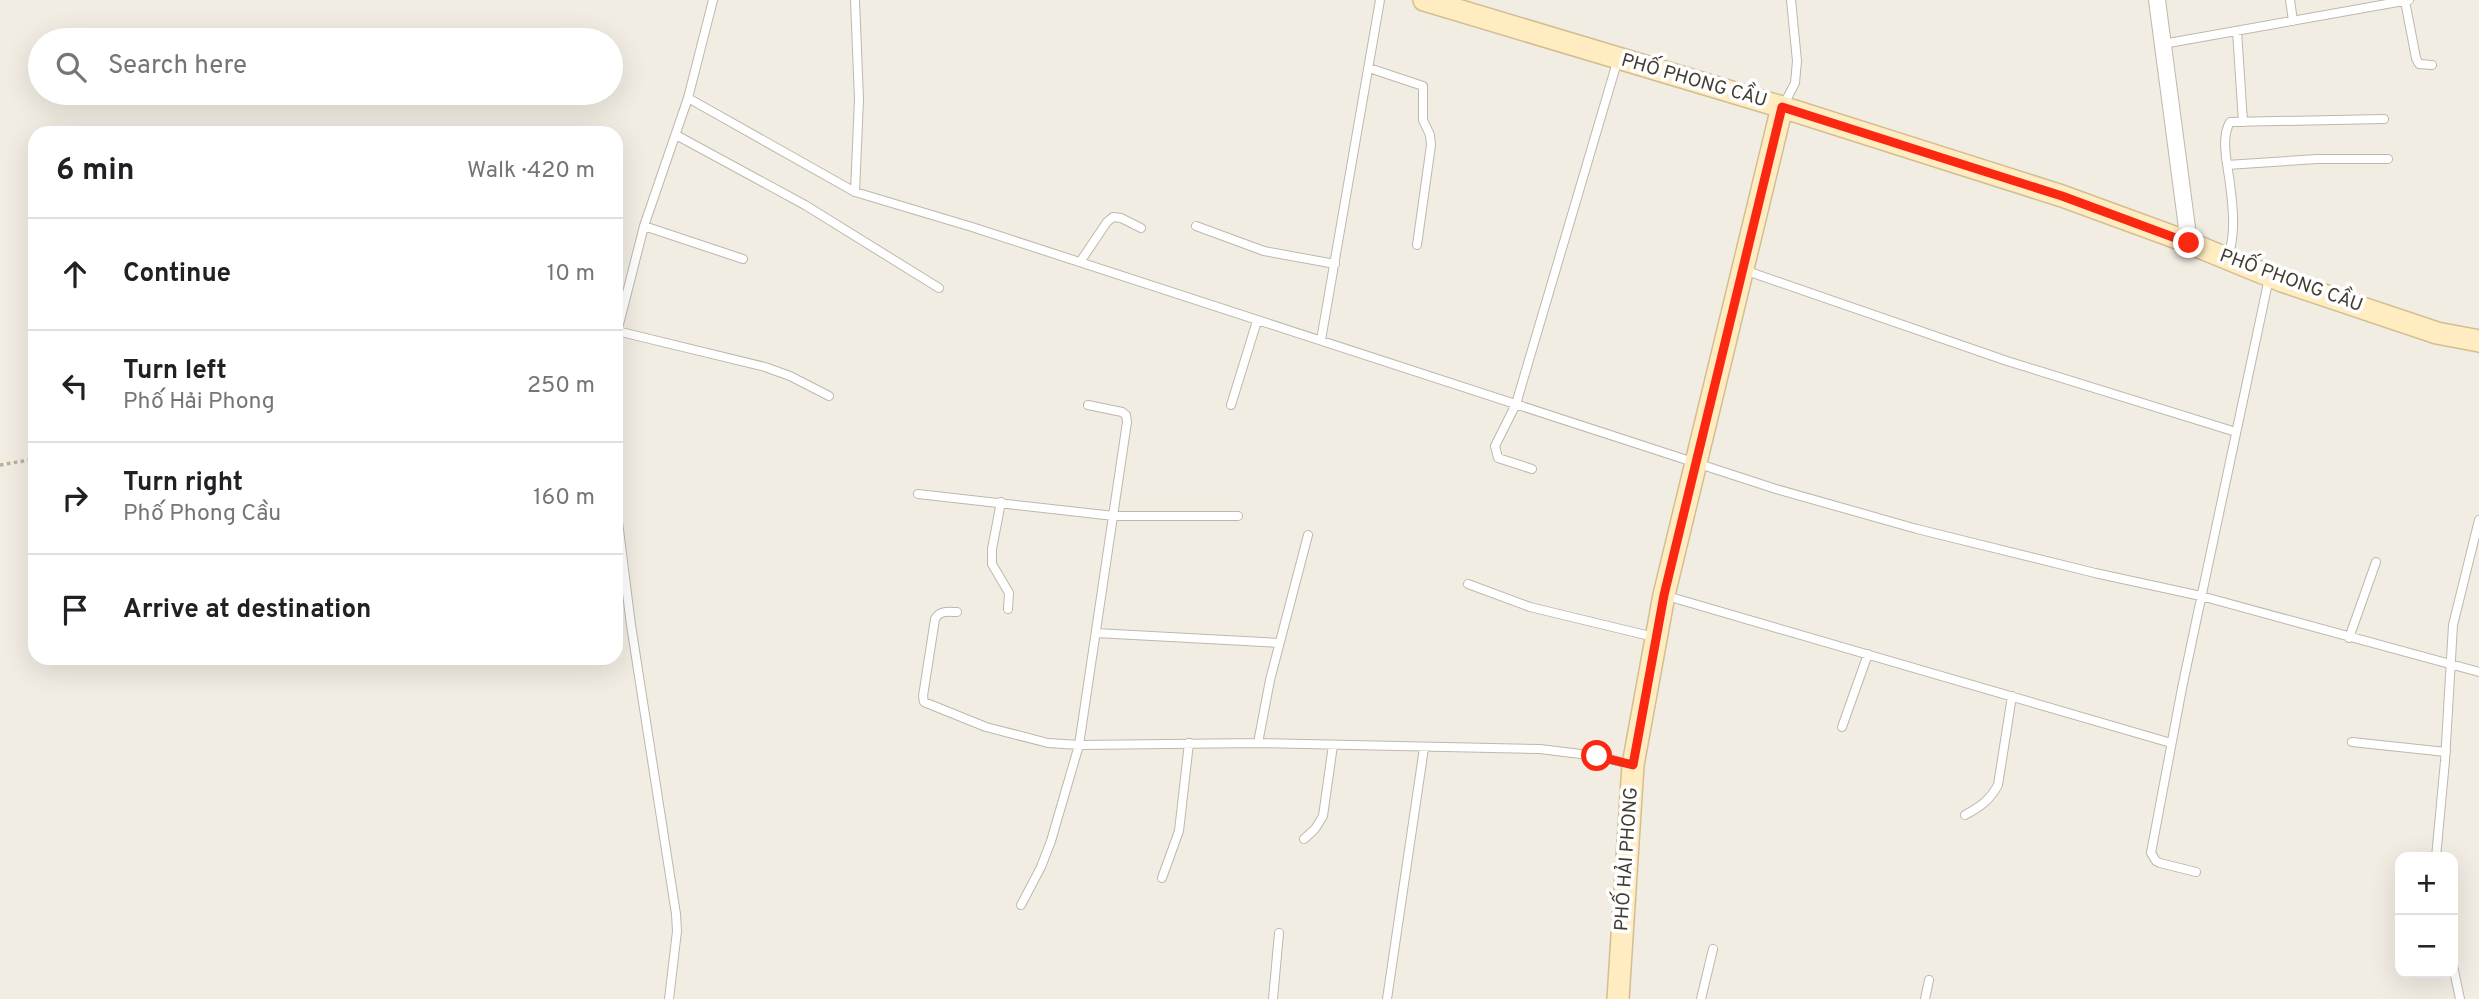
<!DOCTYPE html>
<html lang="en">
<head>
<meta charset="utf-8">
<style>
  body { margin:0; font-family:Overpass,sans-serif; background:#f6f6f6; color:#202124 }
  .controls { position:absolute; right:21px; bottom:21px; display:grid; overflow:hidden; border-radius:14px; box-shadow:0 7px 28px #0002 }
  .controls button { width:63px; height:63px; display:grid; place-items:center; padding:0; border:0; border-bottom:2px solid #e0e0e0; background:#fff; color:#202124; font:35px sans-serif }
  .stop { position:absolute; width:21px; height:21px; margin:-16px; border:5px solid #fb2811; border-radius:50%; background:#fff }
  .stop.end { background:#fb2811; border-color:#fff; box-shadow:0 2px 7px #0008 }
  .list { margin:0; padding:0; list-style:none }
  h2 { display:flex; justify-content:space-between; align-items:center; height:91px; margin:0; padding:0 28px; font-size:30px }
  h2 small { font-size:23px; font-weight:400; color:#757577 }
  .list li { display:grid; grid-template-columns:46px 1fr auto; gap:21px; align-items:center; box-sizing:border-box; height:112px; padding:0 28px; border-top:2px solid #e0e0e0 }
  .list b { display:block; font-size:26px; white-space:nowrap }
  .list p { margin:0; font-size:23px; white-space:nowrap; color:#757577 }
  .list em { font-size:23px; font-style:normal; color:#757577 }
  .icon { flex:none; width:38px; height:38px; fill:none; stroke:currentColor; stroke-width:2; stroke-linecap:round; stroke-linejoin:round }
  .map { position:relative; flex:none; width:2479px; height:999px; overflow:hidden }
  .search { position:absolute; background:#fff; box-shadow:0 7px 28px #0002; left:28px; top:28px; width:595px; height:77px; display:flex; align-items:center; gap:18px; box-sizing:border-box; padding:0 24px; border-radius:38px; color:#757577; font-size:26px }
  .panel { position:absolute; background:#fff; box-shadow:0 7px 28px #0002; left:28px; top:126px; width:595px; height:539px; border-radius:21px }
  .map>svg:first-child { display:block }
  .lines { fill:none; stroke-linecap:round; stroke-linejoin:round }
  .lane-casing { stroke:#c0b7a9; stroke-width:10 }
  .street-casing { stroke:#c0b7a9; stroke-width:18 }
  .secondary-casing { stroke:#d3be92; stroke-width:24 }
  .path { stroke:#bfaf97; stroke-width:3.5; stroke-dasharray:3.5 3.5; stroke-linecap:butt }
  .lane { stroke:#fff; stroke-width:8 }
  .street { stroke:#fff; stroke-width:16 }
  .secondary { stroke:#ffecc0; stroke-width:21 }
  .route { stroke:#fb2811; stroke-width:9 }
  .labels { text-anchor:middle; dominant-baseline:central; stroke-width:7; stroke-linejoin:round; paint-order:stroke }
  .street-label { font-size:19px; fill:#433c33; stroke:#fff }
</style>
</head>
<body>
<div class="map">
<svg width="2479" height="999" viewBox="0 0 2479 999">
  <rect width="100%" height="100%" fill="#f2ede3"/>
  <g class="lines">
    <g class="lane-casing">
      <path id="lane" d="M2290,0L2293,21
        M2405,1L2416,58L2419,64L2432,65
        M2237,31L2243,122
        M2163,44L2409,0
        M1369,68L1423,86V120L1430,135L1431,145L1417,245
        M688,98L855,192L972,227L1776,489L1917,529L2095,573L2201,596L2479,672
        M1783,106L1795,83L1797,61L1791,0
        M676,135L805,205L939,288
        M2227,165L2317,159H2388
        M855,192L859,99L855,0
        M644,226L743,259
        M1196,226L1264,251L1335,264
        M2228,257C2236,233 2233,208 2230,184C2228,166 2220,139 2230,122L2384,119
        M1080,262L1107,222L1113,217L1121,218L1141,228
        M1744,270L2007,361L2236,432
        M617,331L765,367L790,376L829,396
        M616,336L644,226L688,98L713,0
        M1321,340L1380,0
        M1231,405L1257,321
        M1532,469L1498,458L1495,446L1516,404L1618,59
        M918,494L1114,516H1238
        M1001,502L992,549V564L1009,593L1008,609
        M616,506L631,625L676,914L677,931L669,999
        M1468,584L1530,607L1654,637
        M1667,596L2171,743
        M957,612C948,612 940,610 935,619L923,696L924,702L986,727L1048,743L1079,745L1258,743L1540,749L1597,756L1633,765
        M1096,633L1279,643
        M2349,638L2376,562
        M1842,727L1868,654
        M2352,742L2446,752
        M1258,743L1270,680L1308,535
        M1965,815C1980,807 1990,800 1998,785L2012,696
        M1304,839L1315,829L1323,816L1333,745
        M2436,857L2445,761L2453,625L2479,520
        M2196,872L2160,863L2156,861L2151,853L2182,688L2269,278
        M1162,878L1179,831L1189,743
        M1021,905L1041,867L1051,841L1079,745L1127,422L1126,415L1122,412L1088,405
        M2453,966L2460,999
        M1273,999L1279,933
        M1387,999L1424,748
        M1701,999L1713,949
        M1925,999L1929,980"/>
    </g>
    <g class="street-casing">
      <path id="street" d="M2157,0L2189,243"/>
    </g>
    <g class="secondary-casing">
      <path id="secondary" d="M1424,0L1782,107L2062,196L2177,238L2282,281L2437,333L2479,341
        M1618,999L1633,765L1664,595L1782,107"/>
    </g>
    <path class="path" d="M0,465L35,459"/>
    <use href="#lane" class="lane"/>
    <use href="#street" class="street"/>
    <use href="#secondary" class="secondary"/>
  </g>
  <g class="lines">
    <path class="route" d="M1597,756L1633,765L1664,595L1782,107L2062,196L2189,243"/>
  </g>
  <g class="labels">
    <g class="street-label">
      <text transform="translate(1694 81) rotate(16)">PHỐ PHONG CẦU</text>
      <text transform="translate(2291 281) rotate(20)">PHỐ PHONG CẦU</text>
      <text transform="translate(1627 859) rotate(-86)">PHỐ HẢI PHONG</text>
    </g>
  </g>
</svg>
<div class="controls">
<button>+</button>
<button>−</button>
</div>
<div class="stop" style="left:1597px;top:756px"></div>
<div class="stop end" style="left:2189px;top:243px"></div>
<div class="search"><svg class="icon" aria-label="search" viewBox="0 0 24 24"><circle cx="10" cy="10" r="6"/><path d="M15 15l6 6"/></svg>Search here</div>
<section class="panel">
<h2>6 min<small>Walk · 420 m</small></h2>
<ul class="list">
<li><svg class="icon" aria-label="ahead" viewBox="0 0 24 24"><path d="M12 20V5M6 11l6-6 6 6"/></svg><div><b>Continue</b></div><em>10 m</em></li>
<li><svg class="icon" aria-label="left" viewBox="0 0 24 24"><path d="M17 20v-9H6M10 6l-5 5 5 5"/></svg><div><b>Turn left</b><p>Phố Hải Phong</p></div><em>250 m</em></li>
<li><svg class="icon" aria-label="right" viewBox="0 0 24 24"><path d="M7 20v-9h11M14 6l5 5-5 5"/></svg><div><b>Turn right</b><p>Phố Phong Cầu</p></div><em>160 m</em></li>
<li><svg class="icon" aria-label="arrive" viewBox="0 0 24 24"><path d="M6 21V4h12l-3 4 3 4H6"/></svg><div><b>Arrive at destination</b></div></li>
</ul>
</section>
</div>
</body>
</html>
